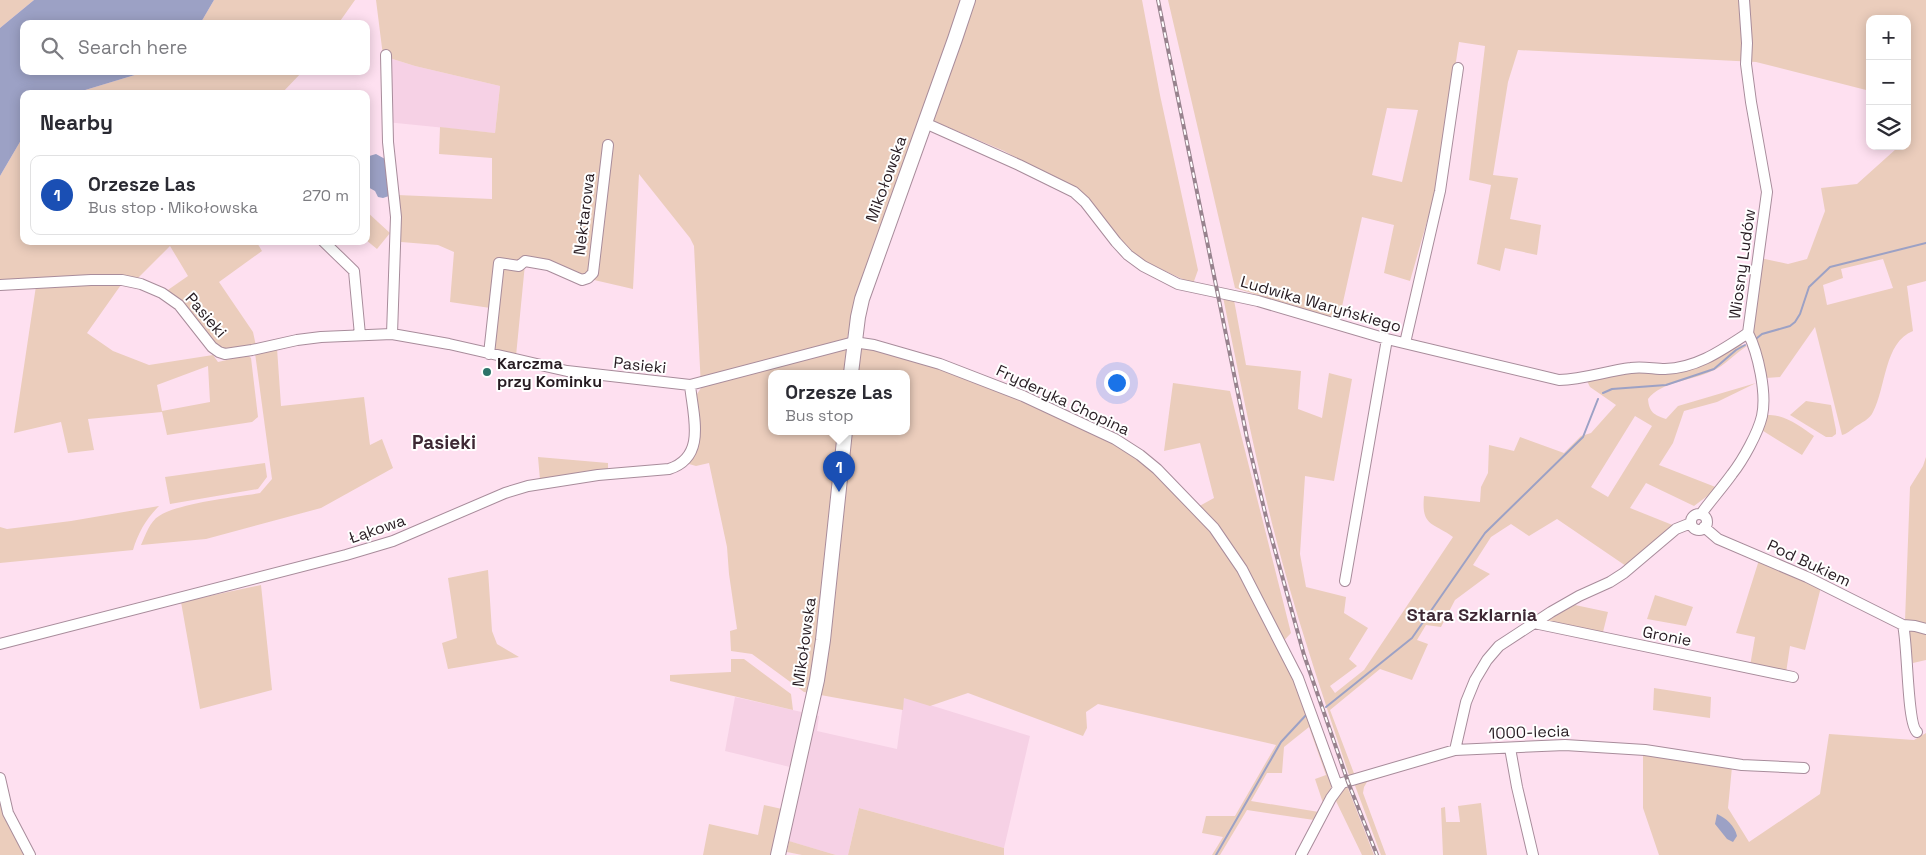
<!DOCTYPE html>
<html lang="en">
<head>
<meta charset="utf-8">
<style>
  body { margin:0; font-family:"Space Grotesk",sans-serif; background:#f7f7f7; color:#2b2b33 }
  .controls { position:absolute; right:15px; top:15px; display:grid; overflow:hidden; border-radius:10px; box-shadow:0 2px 12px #0003 }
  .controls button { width:45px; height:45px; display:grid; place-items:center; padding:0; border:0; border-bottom:1px solid #e1e1e2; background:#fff; color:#2b2b33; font:25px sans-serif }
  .you { position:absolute; left:1116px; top:382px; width:18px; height:18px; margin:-12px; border:4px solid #fff; border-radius:50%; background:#1a73e8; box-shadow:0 0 0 8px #1a73e833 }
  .badge { display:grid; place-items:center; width:32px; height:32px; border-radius:50%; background:#2563eb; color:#fff; font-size:16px; font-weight:700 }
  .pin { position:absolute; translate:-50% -41px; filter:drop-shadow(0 1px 2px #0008) }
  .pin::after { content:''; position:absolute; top:26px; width:18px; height:15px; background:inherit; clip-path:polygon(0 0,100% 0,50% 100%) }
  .popup { position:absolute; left:768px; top:370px; width:142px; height:65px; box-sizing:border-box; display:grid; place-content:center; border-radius:10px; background:#fff; filter:drop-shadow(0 1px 4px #0005); font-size:16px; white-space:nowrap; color:#7c7c81 }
  .popup b { font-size:19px; color:#2b2b33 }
  .popup::after { content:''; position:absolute; left:50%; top:100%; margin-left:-10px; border:10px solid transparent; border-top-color:#fff }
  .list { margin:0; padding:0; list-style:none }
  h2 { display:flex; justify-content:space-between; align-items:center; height:65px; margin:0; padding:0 20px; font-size:21px }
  h2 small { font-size:16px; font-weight:400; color:#7c7c81 }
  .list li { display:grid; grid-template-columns:32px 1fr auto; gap:15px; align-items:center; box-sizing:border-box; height:80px; margin:0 10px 10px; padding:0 10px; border:1px solid #e1e1e2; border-radius:10px }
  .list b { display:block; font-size:19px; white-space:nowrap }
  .list p { margin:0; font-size:16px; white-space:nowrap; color:#7c7c81 }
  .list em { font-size:16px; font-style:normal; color:#7c7c81 }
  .icon { flex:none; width:28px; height:28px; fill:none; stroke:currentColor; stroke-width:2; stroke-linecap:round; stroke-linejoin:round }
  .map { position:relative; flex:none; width:1926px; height:855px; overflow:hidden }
  .search { position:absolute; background:#fff; box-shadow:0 2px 12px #0003; left:20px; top:20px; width:350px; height:55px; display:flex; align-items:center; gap:12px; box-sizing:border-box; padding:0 18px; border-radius:10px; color:#7c7c81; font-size:19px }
  .panel { position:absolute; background:#fff; box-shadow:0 2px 12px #0003; left:20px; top:90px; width:350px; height:155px; border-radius:10px }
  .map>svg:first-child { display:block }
  .built { fill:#f6d1e5 }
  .green { fill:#ebcdbc; fill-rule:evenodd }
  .water { fill:#9ca1c5 }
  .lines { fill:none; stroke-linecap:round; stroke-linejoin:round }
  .stream { stroke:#9ca1c5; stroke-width:2 }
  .minor-casing { stroke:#a88c9b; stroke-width:12 }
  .major-casing { stroke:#a88c9b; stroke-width:16 }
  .minor { stroke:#fff; stroke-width:10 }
  .major { stroke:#fff; stroke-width:14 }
  .rail-casing { stroke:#98838e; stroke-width:4 }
  .rail { stroke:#fff; stroke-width:2; stroke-dasharray:5.5; stroke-linecap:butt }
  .poi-dot { fill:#2d7369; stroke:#fff; stroke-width:2 }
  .labels { text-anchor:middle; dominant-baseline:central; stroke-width:4; stroke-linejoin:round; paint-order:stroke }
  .street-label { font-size:16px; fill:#261b21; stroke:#fff }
  .poi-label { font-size:16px; font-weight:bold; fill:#261b21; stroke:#fff; text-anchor:start }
  .neighbourhood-label { font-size:18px; font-weight:bold; fill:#3e2834; stroke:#fff }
  .quarter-label { font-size:19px; font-weight:bold; fill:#3e2834; stroke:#fff }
</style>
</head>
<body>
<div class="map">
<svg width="1926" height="855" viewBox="0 0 1926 855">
  <rect width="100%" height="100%" fill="#fee0f0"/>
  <path class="built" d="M383,56L415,66L500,86L495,133L386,122Z
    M735,697L819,716L817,731L897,749L904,697L1030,736L1004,848L859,808L848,855H836L785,840L802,770L725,751Z"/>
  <path class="green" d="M0,0H34L0,28Z
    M214,0H355L338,24H200Z
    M376,0H1142L1160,95L1198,270L1193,284L1135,257L1083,195L1004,151L924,117L859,288L845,347L879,350L940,369L1022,398L1139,456L1194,509L1214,498L1200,443L1164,451L1173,383L1230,391L1291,633L1279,646L1295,679L1332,784L1331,788L1323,803L1315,779L1326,775L1309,727L1284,747L1282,773H1267L1251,801L1319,812L1314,820L1247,810L1220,855H1212L1223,837L1202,833L1206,816H1235L1276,745L1098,704L1086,712L1087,728L1083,736L968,693L930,706L904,698L903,710L804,692L752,654L731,651L730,631L737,629L729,574L727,547L709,463L696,466L689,464L690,459C705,445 696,416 695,397L701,388L694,246L690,238L639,174L633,289L525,264L516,356L493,352L497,309L450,302L454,252L438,245L401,242L397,195L492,199V158L439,154L440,127L495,133L500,86L415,66L383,56ZM772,373H906V431H772Z
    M1168,0H1926V281L1907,286L1913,331C1884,342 1886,388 1873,412C1870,419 1861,423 1855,427C1851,430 1847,434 1842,435L1815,327L1780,377L1766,378L1753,333L1760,258L1788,264L1807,259L1825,211L1821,188L1857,184L1896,149V146H1907V19H1870V91L1756,62L1518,50L1508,82L1493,175L1518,178L1510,219L1541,225L1537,255L1505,248L1500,271L1477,264L1491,185L1469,180L1485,46L1459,42L1436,190L1410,281L1384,273L1394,225L1362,217L1339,320L1235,288ZM1387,108L1418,110L1402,182L1372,175ZM1883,259L1893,288L1827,305L1823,285L1843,278L1841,269Z
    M148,71H303L281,94H72Z
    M24,135V241H256L262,251L219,282L253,332L256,346L224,352L215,346L165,292L188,276L170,246L138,278L109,275L99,277L0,283V176Z
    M366,211L390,233L377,249L366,240Z
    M123,282L87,333L113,351L149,365L213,355L218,362L248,355L251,358L258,417L252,422L167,435L162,412L88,419L94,450L68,453L61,422L14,433L36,286ZM208,366L210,402L162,411L157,385Z
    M1223,297L1234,300L1246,365L1301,371L1298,409L1322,418L1329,373L1352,379L1334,481L1305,476L1300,554L1306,587L1346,597L1344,613L1368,628L1349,659L1357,666L1330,686L1335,693L1364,670L1453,537C1433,522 1421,527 1424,496L1480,502L1481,487L1488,473L1489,445L1514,451L1520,437L1564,453L1581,436L1591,433L1616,405L1590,387L1587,381L1639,370L1672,373L1737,344L1747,346C1735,353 1725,366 1712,371C1692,381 1662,381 1648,399C1649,412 1654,415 1666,419L1678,406L1756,383L1717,402L1684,411L1673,443L1659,465L1718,488L1694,506L1646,483L1630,508L1675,526L1626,566L1557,519L1529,536L1511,524L1491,537L1473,565L1490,574L1455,600L1441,627L1426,625L1417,640L1428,644L1412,680L1380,669L1330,710L1355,776L1350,778C1323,696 1295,614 1274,531C1254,453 1239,375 1223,297ZM1635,416L1652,426L1608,497L1591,487Z
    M277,348L281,406L364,397L370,445L382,439L393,468L321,508L206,539L141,545C145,536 150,521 159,516C178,503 236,497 260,493L272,479L255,353Z
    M1806,401L1831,405L1836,430V434L1832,437H1826L1790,415Z
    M1768,415C1785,414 1801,427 1814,436L1802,455L1760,429L1765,418Z
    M538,457L608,463V470L540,480Z
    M1926,457V660L1913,663L1905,621L1910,487L1923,466Z
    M265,463L267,477L258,489L170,504L165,477Z
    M159,506C146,519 138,533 133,550L0,563V527L7,529L71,521Z
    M1759,560L1821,587L1805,650L1790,646L1786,673L1750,666L1755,637L1736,633Z
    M488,570L492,631L497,644L519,657L448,669L442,643L457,638L448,578Z
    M261,585L272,690L200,709L181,602Z
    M1655,595L1693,607L1686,626L1647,619Z
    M1575,605L1608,612L1602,636L1545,621Z
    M731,659H744L791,694L793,710L670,681V675L731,672Z
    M1654,688L1711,697L1710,718L1653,710Z
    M1926,733V855H1659L1643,808V753L1732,767L1728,808L1749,842L1820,794L1829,734L1914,740Z
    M1438,759L1367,782L1364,787L1363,793L1386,855H1381L1354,783Z
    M1347,786L1374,855H1362L1335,799L1339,791Z
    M0,798L25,855H0Z
    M1481,803L1487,855H1443L1441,808L1445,807L1446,822H1460L1458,806Z
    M764,805L782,809L772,855H703L709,824L758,835Z
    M859,808L1004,848V855H848Z
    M789,841L836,855H802L787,852Z"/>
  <path class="water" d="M34,0H214L200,24H24V71H148L72,94H24V135L0,176V28Z
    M376,154L385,159L389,196L383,198L378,197L375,191L366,186V157Z
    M1717,814C1726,818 1735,826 1737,836L1733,842L1727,839L1715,824Z"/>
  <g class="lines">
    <path class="stream" d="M1757,338L1762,334L1790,326L1795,322L1800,314L1809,287L1830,267L1926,243
      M1603,393L1612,389L1666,385L1714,369L1736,350L1745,345
      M1326,707L1412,638L1485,533L1583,437L1598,399
      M1216,855L1281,742L1307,714"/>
    <g class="minor-casing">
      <path id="minor" d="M386,55L388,142L396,217L392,334
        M925,123L1019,165L1074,192L1085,202L1116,242L1128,255L1143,266L1178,284L1258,301L1387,339L1559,380C1585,379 1606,371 1631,368C1642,366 1654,369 1665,369C1697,368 1722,350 1748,333
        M323,241L354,271L360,335
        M0,285L91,280H122L141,284L162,293L179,305L212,347L219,352L225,354L252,350L297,340L321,337L392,334L449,344L567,371L690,385L854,342L874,345L940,364L1023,396L1115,439L1140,455L1157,469L1214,528L1242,569L1298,678L1338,788
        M1405,343L1440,191L1458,68
        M489,354L499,263L519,266L525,261L548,265L582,280L588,278L593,273L608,145
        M1701,514C1711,500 1722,488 1732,474C1743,460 1758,433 1762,416C1767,393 1758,353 1748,333L1767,192L1751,102L1746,64L1747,43L1744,0
        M1691 522a8 8 0 1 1 16 0a8 8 0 1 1-16 0Z
        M1704,527L1718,539L1807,577L1903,625L1915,626L1926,629
        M1345,581L1387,339
        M1534,623L1793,677
        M1903,625C1908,646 1907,724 1917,732
        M0,644L346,555L393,541L505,493L528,486L598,475L669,469C707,457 693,416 690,385
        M1510,748L1517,787L1533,855
        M1455,750L1466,702L1475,680L1487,660L1499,646L1551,612L1579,596L1610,582L1624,573L1676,529L1691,523
        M0,778L8,813L30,855
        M1301,855L1331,798L1342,783L1455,750L1565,745L1645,750L1742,765L1804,768"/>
    </g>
    <g class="major-casing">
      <path id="major" d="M851,373L858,317L862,299L955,39L968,0
        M778,855L817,680L823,640L845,431"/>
    </g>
    <use href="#minor" class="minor"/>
    <use href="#major" class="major"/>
    <g class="rail-casing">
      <path id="rail" d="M1158,0L1247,438L1268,525L1304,655L1348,782L1377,855"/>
    </g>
    <use href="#rail" class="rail"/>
  </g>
  <circle class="poi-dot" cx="487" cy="372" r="5"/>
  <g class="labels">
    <g class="street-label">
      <text transform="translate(886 179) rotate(-70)">Mikołowska</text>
      <text transform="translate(584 214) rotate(-83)">Nektarowa</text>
      <text transform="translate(1742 264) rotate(-82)">Wiosny Ludów</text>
      <text transform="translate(1321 304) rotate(16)">Ludwika Waryńskiego</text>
      <text transform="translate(206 315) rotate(49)">Pasieki</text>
      <text transform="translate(640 365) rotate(6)">Pasieki</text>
      <text transform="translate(1063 400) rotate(25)">Fryderyka Chopina</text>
      <text transform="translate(377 529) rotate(-19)">Łąkowa</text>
      <text transform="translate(1809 563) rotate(25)">Pod Bukiem</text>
      <text transform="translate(1667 636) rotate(11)">Gronie</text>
      <text transform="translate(804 642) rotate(-82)">Mikołowska</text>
      <text transform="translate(1529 732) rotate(-2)">1000-lecia</text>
    </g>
    <g class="poi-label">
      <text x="497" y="363">Karczma<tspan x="497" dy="18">przy Kominku</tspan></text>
    </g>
    <g class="neighbourhood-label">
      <text x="1472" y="614">Stara Szklarnia</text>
    </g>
    <g class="quarter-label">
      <text x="444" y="442">Pasieki</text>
    </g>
  </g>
</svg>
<div class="controls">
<button>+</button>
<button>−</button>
<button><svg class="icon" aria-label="layers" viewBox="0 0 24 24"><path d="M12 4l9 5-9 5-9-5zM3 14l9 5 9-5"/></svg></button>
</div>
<div class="you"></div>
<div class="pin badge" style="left:839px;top:492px;background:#1a4fb4">1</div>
<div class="popup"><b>Orzesze Las</b>Bus stop</div>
<div class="search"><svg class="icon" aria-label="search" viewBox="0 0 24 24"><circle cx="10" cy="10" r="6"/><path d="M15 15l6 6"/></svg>Search here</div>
<section class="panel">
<h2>Nearby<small></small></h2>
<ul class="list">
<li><span class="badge" style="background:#1a4fb4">1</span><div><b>Orzesze Las</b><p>Bus stop · Mikołowska</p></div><em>270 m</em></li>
</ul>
</section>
</div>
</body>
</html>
